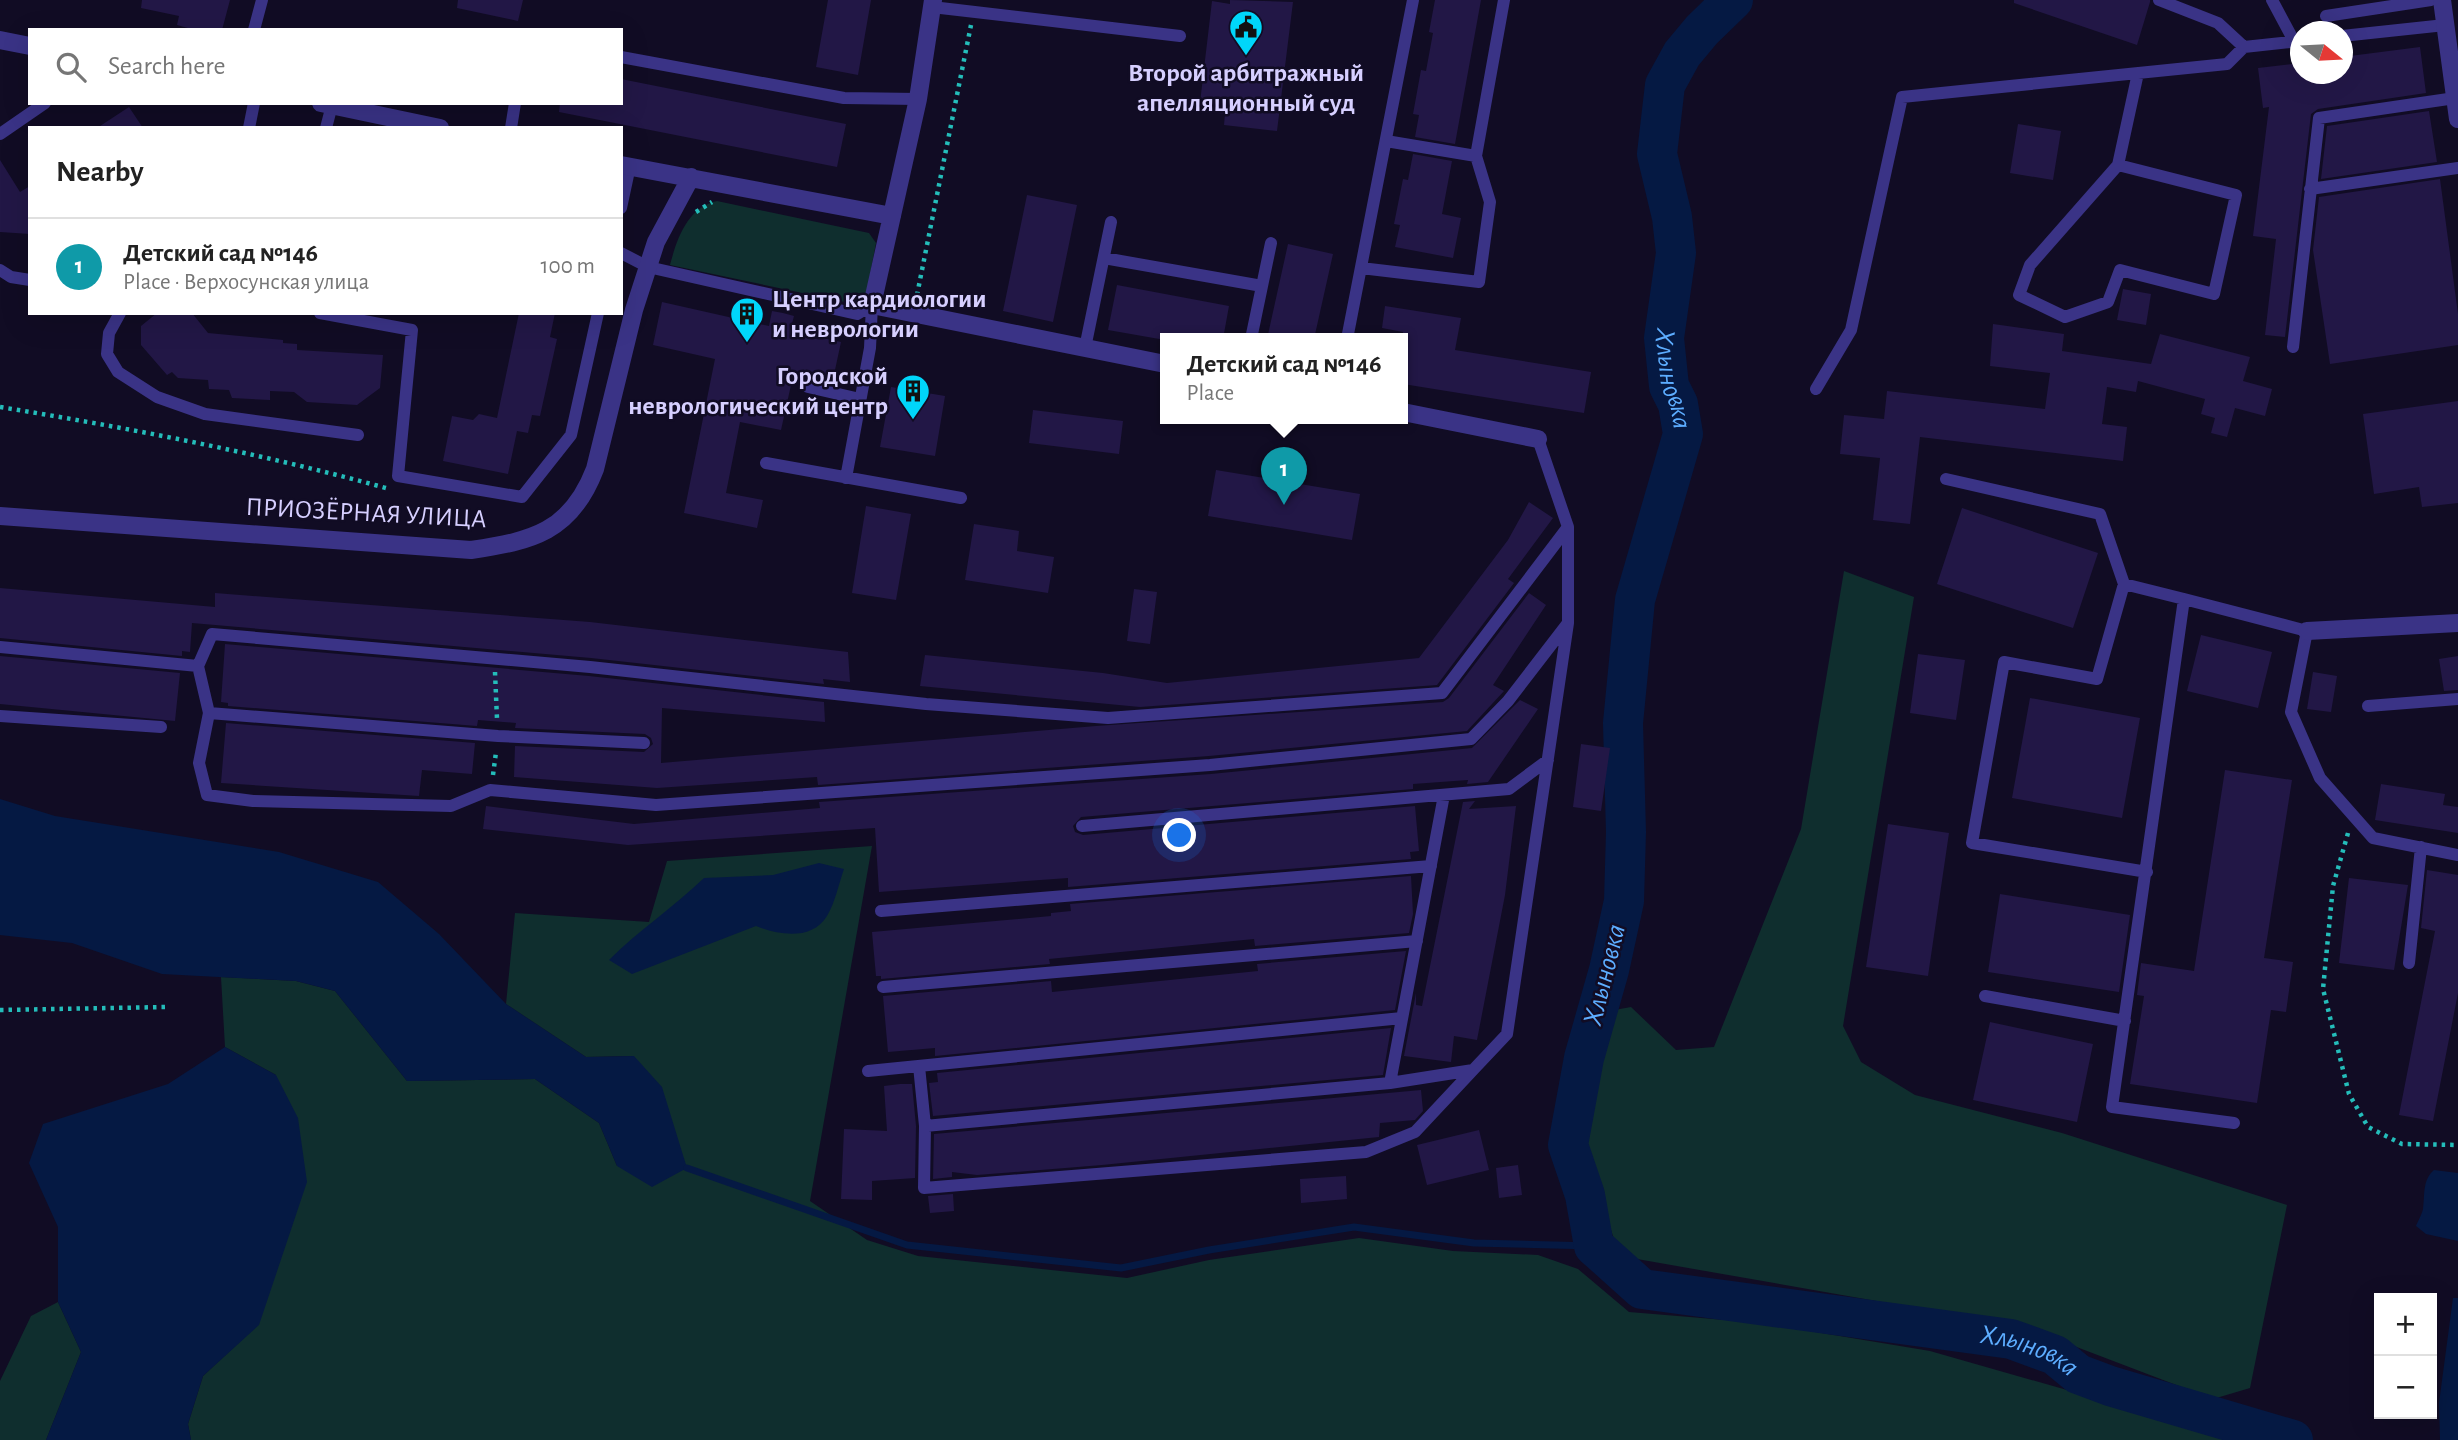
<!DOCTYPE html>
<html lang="en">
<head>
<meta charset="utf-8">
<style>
  body { margin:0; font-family:"Alegreya Sans",sans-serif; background:#f2f2f2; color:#222 }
  .controls { position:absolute; right:21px; bottom:21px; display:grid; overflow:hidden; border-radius:0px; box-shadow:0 7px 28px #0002 }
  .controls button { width:63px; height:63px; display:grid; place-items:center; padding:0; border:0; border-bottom:2px solid #e0e0e0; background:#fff; color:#222; font:35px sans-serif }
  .compass { position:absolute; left:2290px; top:21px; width:63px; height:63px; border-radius:50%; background:#fff; box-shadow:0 7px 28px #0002; rotate:108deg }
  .you { position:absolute; left:1180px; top:836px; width:24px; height:24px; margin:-18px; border:5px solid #fff; border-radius:50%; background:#1a73e8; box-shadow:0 0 0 10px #1a73e833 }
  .badge { display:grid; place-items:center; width:46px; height:46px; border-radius:50%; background:#2563eb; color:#fff; font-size:23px; font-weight:700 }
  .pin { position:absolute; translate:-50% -58px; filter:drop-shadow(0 2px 4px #0008) }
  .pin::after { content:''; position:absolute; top:37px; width:24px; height:21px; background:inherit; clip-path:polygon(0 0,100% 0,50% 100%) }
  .popup { position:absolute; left:1160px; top:333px; width:248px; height:91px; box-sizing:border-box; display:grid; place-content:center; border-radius:0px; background:#fff; filter:drop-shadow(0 2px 5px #0005); font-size:23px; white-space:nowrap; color:#767676 }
  .popup b { font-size:26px; color:#222 }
  .popup::after { content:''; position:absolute; left:50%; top:100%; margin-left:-14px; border:14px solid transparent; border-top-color:#fff }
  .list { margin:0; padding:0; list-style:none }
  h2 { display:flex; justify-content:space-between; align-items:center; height:91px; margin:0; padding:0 28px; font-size:30px }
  h2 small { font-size:23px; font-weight:400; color:#767676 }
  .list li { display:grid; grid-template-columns:46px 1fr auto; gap:21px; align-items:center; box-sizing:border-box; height:98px; padding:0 28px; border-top:2px solid #e0e0e0 }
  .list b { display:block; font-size:26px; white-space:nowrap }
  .list p { margin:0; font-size:23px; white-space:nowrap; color:#767676 }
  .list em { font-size:23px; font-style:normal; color:#767676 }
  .icon { flex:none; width:38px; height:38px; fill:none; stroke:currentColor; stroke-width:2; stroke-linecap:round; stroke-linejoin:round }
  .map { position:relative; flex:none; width:2458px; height:1440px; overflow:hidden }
  .search { position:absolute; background:#fff; box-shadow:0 7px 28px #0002; left:28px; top:28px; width:595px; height:77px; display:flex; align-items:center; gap:18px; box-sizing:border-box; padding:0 24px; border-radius:0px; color:#767676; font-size:26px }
  .panel { position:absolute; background:#fff; box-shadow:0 7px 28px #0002; left:28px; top:126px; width:595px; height:189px; border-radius:0px }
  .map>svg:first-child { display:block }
  .green { fill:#0f2e2e }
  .water { fill:#051943 }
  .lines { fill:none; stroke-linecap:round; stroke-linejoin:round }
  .stream { stroke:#051943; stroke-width:7 }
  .river { stroke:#051943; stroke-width:40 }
  .building { fill:#221746 }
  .path { stroke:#24bdba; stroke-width:4.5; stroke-dasharray:3.5 5; stroke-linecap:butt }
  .service { stroke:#3a3386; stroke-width:12 }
  .minor { stroke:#3a3386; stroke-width:18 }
  .labels { text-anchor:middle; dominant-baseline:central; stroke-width:5; stroke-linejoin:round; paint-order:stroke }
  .poi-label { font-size:26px; font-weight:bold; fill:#d6cfff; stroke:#110c24 }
  .street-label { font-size:26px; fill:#d6cfff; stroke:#110c24 }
  .water-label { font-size:28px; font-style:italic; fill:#5dadff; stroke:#110c24 }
</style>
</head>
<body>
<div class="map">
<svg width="2458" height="1440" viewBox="0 0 2458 1440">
  <rect width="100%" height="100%" fill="#110c24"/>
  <path class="green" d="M717,201L869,233L876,243L864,306L670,265C677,238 688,207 717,201Z
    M1844,571L1914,597L1843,1026L1861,1062L1915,1095L2062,1133L2287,1205L2250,1388L2213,1399L2024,1327L1620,1256L1578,1136L1609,1011L1631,1007L1676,1050L1714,1047L1801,829Z
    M872,846L810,1201L867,1240L918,1256L1127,1278L1209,1260L1359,1238L1453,1251L1538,1255L1578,1269L1629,1312L1762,1323L1930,1351L2242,1440H191L188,1424L203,1376L259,1324L276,1075L225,1047L221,977L296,981L335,991L407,1081L535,1079L599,1123L617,1166L634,1056L586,1057L506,1004L515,913L649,922L667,861Z
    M58,1302L81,1352L46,1440H0V1381L31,1316Z"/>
  <path class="water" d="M0,799L55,816L279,852L378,882L439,934L506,1004L586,1057L634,1056L662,1087L687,1168L652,1187L617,1166L599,1123L535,1079L407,1081L335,991L296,981L162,974L72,943L0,935Z
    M819,863L844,869C839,883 835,903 827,916C812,941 778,935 756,926L632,974L609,960C639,930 674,907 704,878L773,875Z
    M225,1047L276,1075L298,1118L307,1182L259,1325L203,1376L188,1424L191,1440H46L81,1352L58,1302V1227L29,1163L43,1124L168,1084Z
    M2434,1170L2458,1173V1241L2426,1234L2416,1226C2418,1221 2422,1214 2423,1209C2425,1196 2422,1180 2434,1170Z
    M2453,1298H2458V1440H2440L2439,1403Z"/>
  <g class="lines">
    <path class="stream" d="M687,1168L907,1245L1121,1268L1209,1250L1354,1227L1474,1243L1594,1246"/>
    <path class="river" id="s1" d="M1733,0L1702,30L1682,54L1665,85L1657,154L1672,217L1676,253L1664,338L1669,386L1678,404L1683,434L1635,600L1623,723L1626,832L1624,901L1609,970L1584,1058L1568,1145L1585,1195L1594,1246L1642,1289L2011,1339L2055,1355L2078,1374L2110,1386L2293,1440"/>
  </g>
  <path class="building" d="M142,0H230L222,30H195L177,25L179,16L141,8Z
    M458,0H523L518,21L457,8Z
    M828,0H871L858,75L816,67Z
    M1230,0L1293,2L1277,131L1224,125L1225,114L1199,111L1212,1L1230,4Z
    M1435,0H1481L1455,144L1415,137L1419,115L1413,114L1421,70L1426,71L1433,33L1429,32Z
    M2014,0H2150V2L2137,45L2014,3Z
    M2420,47L2426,93L2318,109L2311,114L2285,337L2265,335L2276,239L2253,236L2269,107L2263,108L2258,68L2300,63V74H2342V57Z
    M621,79L846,124L837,167L559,112L560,103H621Z
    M129,107L143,128H97Z
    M2429,111L2437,162L2321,179L2327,126Z
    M2018,124L2061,131L2053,180L2010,173Z
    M1413,154L1452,161L1442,214L1461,218L1453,258L1395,247L1400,225L1394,224L1403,179L1408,180Z
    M0,160L20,192L30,186V234L0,232Z
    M2440,179L2458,314V345L2330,364L2313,250L2319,197Z
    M1027,195L1077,205L1053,322L1003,311Z
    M1288,244L1333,254L1314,339H1267Z
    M1117,285L1229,306L1223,339L1165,340L1108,330Z
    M2123,289L2151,294L2146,325L2117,320Z
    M662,302L769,326L772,311L783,313L794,316L790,331L841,342L832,384L793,376L781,430L740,422L726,493L763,500L757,528L684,513L715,359L653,345Z
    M1385,306L1461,318L1455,350L1591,372L1584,413L1403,384V332L1382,328Z
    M157,313H192L208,333L283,340V343L297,344V350L383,355L380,388L357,405L307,402L294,392L270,391V400L232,398L229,390L209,389L208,380L178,378L172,372L167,375L141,345V326Z
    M519,313H555L550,337L557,339L540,416L532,415L528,433L517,431L508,474L443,461L452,416L473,420L479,414L497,418Z
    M1993,324L2064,334L2062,351L2151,364L2160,334L2250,357L2243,381L2272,389L2265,416L2235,408L2227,437L2211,433L2215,418L2201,414L2205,399L2138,381L2136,392L2107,387L2102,424L2127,427L2123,461L1920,437L1910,524L1873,520L1880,458L1840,454L1844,415L1884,419L1887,391L2045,409L2050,373L1990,366Z
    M891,387L945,396L935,456L880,447Z
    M2458,401V503L2422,507L2419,487L2374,494L2363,414Z
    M1033,410L1123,421L1119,454L1029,443Z
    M1216,470L1360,494L1352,540L1208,516Z
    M1529,502L1553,518L1508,579L1514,583L1437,685L1140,707L920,686L925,655L1103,673L1167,683L1419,658L1508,540Z
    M866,506L911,514L896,600L852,593Z
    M1962,508L2098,553L2073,628L1937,584Z
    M974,524L1019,531L1017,551L1054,557L1048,593L965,580Z
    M0,588L215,607V593L590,622L848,652L850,682L823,679L824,684L591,658L192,623L190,652L182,651V656L0,638Z
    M1134,589L1157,592L1150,644L1127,641Z
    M1529,593L1546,605L1493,685L1504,691L1467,731L1209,756L818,785L817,777L657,788L514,777L515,746L644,752L653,744L651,738L645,734L515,728L516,723L478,720L477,726L228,706V703L221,702L225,644L589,676L824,702L825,722L662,708L661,763L1096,726L1443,702L1449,698Z
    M2201,635L2272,652L2258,708L2187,691Z
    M1918,654L1965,660L1956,720L1910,713Z
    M0,656L180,673L175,721L0,704Z
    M2458,656V690L2444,691L2439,659Z
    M2313,672L2337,676L2331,712L2307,709Z
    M2030,698L2140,718L2122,818L2012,798Z
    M1520,700L1538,709L1488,782L1467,784L1468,780L1413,784V789L1081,817L1073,826L1075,832L1083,835L1415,806L1419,851L1410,852L1411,859L1068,887V878L879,892L875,828L628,845L483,829L486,806L634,824L820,808L819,802L1211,774L1472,748Z
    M226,723L475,743L472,774L422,770L419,796L221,783Z
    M1581,744L1610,748L1601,811L1573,807Z
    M2225,770L2292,780L2264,958L2293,962L2286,1012L2271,1010L2257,1103L2130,1084L2144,996L2137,995L2141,963L2194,971Z
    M2381,784L2445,794L2443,805L2458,807V833L2375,820Z
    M1475,801L1469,809L1516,806L1505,895L1477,1040L1454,1036L1451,1062L1404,1056L1416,993V1005L1422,1006L1463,802Z
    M1888,824L1949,833L1928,976L1866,967Z
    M2427,870L2458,875V993L2433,1121L2399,1115L2435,931L2421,928Z
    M1411,876L1413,914L1409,933L1255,946L1254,939L1049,959L1050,964L881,979V976H876L872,932L1051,916V913L1071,911L1070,904Z
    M2349,878L2408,885L2394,970L2339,963Z
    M2000,894L2130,915L2119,992L1988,972Z
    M1406,951L1395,1010L935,1056V1048L888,1052L883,996L1051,981L1052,992L1258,971L1257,964Z
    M1990,1022L2093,1044L2077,1122L1973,1100Z
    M1391,1028L1383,1075L933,1116L929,1083L938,1082L937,1073Z
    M900,1084H912L916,1126L915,1178L872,1181V1200L841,1199L844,1129L887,1131L884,1086Z
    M1421,1090L1423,1111L1415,1120L1380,1123L1379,1137L1102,1165L977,1175L952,1172V1177L933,1179L934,1134Z
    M1479,1130L1489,1170L1427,1185L1417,1145Z
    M1518,1165L1522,1195L1499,1198L1496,1168Z
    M1346,1176L1347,1199L1301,1203L1300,1179Z
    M953,1194L954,1211L930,1213L928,1196Z"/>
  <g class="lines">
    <path class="path" d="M696,212L712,202
      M917,295L971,25
      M0,407C129,428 259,453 386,488
      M495,672L497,719
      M493,775L496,752
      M2348,833L2333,886L2323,989L2349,1094L2368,1127L2402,1144L2458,1145
      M0,1010L166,1007"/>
    <path class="service" d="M2159,0L2218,23L2244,47L2300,41
      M2272,0L2294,41
      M932,7L1180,36
      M2326,16L2431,0
      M254,30L262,0
      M2342,36L2445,25
      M621,57L844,98L918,99
      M249,128L254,103
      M326,128L332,105
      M511,128L515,103
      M0,134L45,103
      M1386,141L1476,156
      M2118,165L2030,265L2019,295L2065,317L2108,302L2120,270L2214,294L2236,195L2118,165L2138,73
      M2310,189L2458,168
      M621,208L630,166
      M621,253L648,267L857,314L872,305
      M1104,258L1262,286
      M1361,268L1479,282L1490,202L1476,156L1504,0
      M0,270L11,277L30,280
      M120,313L109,333L107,354L118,372L157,397L205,414L358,435
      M320,313L412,330L398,476L522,497L571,435L598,313
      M1251,339L1271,243
      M1347,339L1413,0
      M2293,347L2319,118L2455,98
      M1085,348L1111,222
      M808,387L860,399
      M1816,389L1851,330L1902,97L2227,64L2244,47
      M766,463L961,498
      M846,478L870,348L872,305
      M1946,479L2100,514L2124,584
      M0,647L198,666L209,713L199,763L207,795L253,801L451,806L490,790L656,805L1210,765L1471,739L1508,701L1568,623
      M198,666L212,634L590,667L926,704L1108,718L1442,693L1568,527
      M2368,706L2458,699
      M209,713L498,736L644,743
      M0,716L161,727
      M1082,826L1509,789L1548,760
      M2147,872L1972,843L2004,662L2097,679L2124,584L2184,599
      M881,911L1431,866
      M2409,963L2421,847
      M883,987L1417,941
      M1985,996L2125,1021
      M919,1066L925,1126L1390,1083L1473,1070L1507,1034L1568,623V527L1538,439
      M868,1071L1402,1018
      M1390,1083L1444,795
      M2234,1123L2112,1107L2184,599L2307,631L2291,712L2320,778L2373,838L2458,855
      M925,1126L924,1188L1366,1152L1415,1132L1473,1070"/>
    <path class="minor" d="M933,0L918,99L872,305L1165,364
      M2442,0L2458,119
      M0,40L30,46
      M321,103L440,128
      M621,165L892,216
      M1403,412L1538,439
      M0,516L471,550C532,541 571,532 595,469L634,310L656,242L691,177
      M2307,631L2458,623"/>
  </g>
  <defs>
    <g id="civic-pin" transform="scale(1.75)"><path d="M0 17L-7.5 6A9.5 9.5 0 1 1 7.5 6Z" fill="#00d6fa" stroke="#110c24"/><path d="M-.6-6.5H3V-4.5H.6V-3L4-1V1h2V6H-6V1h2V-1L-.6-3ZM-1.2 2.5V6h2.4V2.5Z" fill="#111"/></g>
    <g id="building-pin" transform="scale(1.75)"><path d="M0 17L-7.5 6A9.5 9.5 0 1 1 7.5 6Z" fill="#00d6fa" stroke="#110c24"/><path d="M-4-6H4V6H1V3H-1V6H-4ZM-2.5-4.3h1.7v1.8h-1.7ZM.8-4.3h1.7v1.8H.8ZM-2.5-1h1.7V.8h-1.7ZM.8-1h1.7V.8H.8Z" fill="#111"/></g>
  </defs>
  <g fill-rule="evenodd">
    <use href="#civic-pin" x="1246" y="27"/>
    <use href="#building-pin" x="747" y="314"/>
    <use href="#building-pin" x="913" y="391"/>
  </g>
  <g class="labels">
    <g class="poi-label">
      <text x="1246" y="73">Второй арбитражный<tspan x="1246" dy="30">апелляционный суд</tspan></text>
      <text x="772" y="299" text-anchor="start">Центр кардиологии<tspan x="772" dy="30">и неврологии</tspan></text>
      <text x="888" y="376" text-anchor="end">Городской<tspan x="888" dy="30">неврологический центр</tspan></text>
    </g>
    <g class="street-label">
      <text transform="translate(366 513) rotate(3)">ПРИОЗЁРНАЯ УЛИЦА</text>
    </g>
    <g class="water-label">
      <text stroke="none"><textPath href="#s1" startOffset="408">Хлыновка</textPath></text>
      <text transform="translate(1605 975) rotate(-76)">Хлыновка</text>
      <text stroke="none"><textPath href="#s1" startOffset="1752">Хлыновка</textPath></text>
    </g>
  </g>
</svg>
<div class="controls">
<button>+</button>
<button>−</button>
</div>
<svg class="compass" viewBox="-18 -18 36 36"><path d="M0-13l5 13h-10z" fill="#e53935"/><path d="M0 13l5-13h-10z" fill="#767676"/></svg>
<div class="you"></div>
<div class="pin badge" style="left:1284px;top:505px;background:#0f9aa8">1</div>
<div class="popup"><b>Детский сад №146</b>Place</div>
<div class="search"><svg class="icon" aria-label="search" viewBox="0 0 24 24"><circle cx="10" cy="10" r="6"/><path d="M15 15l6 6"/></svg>Search here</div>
<section class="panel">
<h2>Nearby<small></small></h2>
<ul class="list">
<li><span class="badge" style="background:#0f9aa8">1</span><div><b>Детский сад №146</b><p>Place · Верхосунская улица</p></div><em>100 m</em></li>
</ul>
</section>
</div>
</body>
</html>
